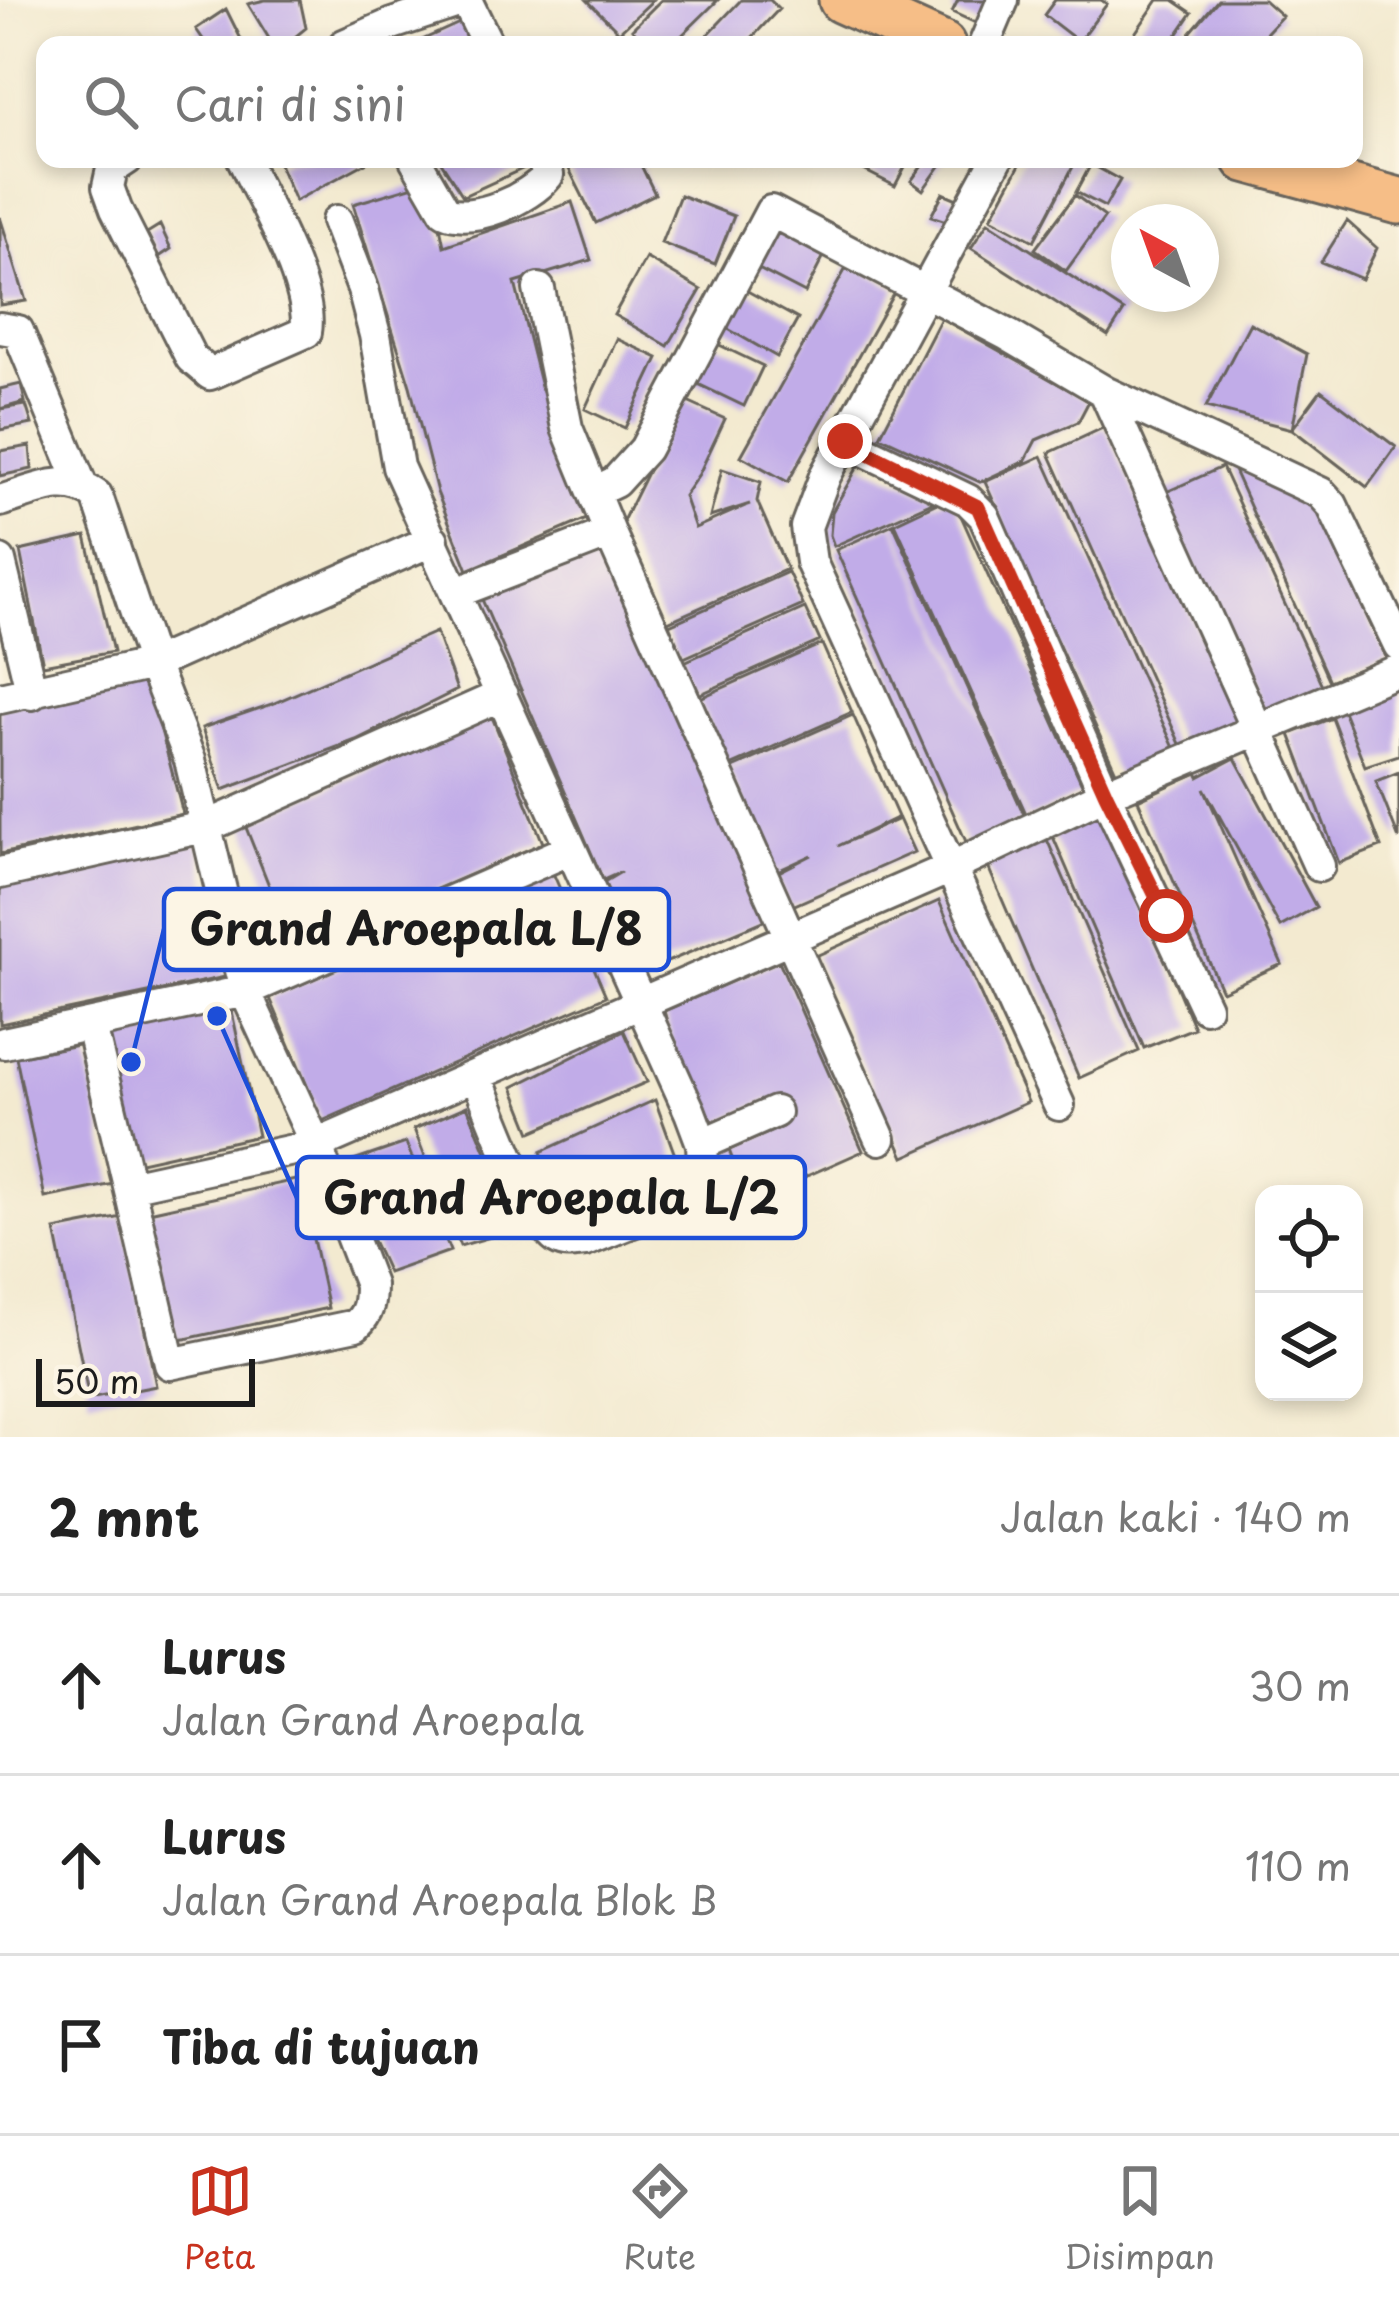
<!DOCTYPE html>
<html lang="id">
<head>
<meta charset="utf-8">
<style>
  body { margin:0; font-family:"Playpen Sans",sans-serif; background:#f2f2f2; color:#222 }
  .controls { position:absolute; right:36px; bottom:36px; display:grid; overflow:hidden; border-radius:24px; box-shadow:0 6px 18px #0003 }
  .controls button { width:108px; height:108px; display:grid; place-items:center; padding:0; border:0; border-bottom:3px solid #e0e0e0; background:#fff; color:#222; font:60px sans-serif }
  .compass { position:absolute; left:1111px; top:204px; width:108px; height:108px; border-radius:50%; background:#fff; box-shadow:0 6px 18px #0003; rotate:319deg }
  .scale { position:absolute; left:36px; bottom:30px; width:219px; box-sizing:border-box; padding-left:12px; border:6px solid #1c1c1c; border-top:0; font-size:33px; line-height:42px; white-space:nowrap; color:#1c1c1c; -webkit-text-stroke:9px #fcf5e5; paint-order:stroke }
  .stop { position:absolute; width:36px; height:36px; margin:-27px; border:9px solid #c8321e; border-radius:50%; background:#fff }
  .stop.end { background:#c8321e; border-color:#fff; box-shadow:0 3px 12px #0008 }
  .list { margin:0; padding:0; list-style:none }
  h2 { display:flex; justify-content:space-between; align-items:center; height:156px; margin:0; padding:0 48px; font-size:51px }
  h2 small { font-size:39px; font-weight:400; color:#767676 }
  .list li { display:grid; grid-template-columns:78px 1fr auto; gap:36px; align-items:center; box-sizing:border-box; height:180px; padding:0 48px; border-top:3px solid #e0e0e0 }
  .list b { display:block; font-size:45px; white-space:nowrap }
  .list p { margin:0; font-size:39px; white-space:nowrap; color:#767676 }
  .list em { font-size:39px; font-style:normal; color:#767676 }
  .icon { flex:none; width:66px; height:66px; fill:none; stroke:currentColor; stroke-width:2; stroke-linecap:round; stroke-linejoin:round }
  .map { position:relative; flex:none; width:1399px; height:1437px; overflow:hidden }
  .search { position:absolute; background:#fff; box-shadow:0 6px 18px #0003; left:36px; right:36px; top:36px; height:132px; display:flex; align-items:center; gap:30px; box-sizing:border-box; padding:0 42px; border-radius:24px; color:#767676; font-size:45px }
  .sheet { height:696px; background:#fff }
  nav { display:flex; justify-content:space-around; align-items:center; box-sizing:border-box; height:168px; border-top:3px solid #e0e0e0; background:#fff; font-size:33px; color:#767676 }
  nav a { display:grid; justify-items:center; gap:6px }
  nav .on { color:#c8321e }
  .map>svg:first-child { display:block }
  .building { fill:#c1ace8 }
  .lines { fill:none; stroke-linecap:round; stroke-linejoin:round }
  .street-casing { stroke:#67645b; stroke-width:36 }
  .primary-casing { stroke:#67645b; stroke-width:51 }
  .street { stroke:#fff; stroke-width:30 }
  .primary { stroke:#f6be87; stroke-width:45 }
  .route { stroke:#c8321e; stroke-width:15 }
  .leader { fill:none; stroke:#1d4ed8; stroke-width:4.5 }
  .callout-dot { fill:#1d4ed8; stroke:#fcf5e5; stroke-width:4.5 }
  .callout { fill:#fcf5e5; stroke:#1d4ed8; stroke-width:4.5 }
  .callout-label { font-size:45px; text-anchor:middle; font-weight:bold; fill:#1c1c1c }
</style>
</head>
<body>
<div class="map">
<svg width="1399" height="1437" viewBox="0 0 1399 1437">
  <rect width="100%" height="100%" fill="#fcf5e5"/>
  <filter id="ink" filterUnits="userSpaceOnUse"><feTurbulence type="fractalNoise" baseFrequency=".00833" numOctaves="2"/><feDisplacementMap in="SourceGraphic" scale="24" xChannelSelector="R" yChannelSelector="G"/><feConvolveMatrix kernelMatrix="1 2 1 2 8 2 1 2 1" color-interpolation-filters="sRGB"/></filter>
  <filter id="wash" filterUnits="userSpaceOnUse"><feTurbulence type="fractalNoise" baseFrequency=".004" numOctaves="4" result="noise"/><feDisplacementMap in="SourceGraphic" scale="48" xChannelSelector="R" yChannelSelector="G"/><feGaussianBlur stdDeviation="2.7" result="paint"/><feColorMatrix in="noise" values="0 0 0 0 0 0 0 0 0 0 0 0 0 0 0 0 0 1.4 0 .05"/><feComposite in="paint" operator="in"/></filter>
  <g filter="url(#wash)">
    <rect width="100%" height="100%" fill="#f3ead0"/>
    <g id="blocks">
      <path class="building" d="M265,0H300L306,28L285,45H273L248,4Z
        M587,0H653L619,32Z
        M661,0H718L672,45H648L632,29Z
        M741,0H770L779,9L745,45H698Z
        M958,0H990L978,24L952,12Z
        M1055,0H1101L1107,4L1079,42L1044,15Z
        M1158,0H1173L1192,13L1170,45H1127Z
        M1218,0H1264L1282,16L1255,45H1202L1190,33Z
        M226,9L244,45H207L196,29Z
        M464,21L474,45H411Z
        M290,159H373L295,201L279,164Z
        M439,159H531L533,164L463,196Z
        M564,159H638L655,194L596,223Z
        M842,159H909L895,186Z
        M927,159H945L923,190L911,181Z
        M1023,159H1077L1034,241L991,218Z
        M1091,164L1120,180L1105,207L1076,192Z
        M417,185L424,206L435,202L444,246L572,202L591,260L515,283L541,387L594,516L468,570L437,492L410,386L353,204Z
        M943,193L962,201L952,223L931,216Z
        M680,195L734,216L715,264L661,243Z
        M1075,195L1105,217L1066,271L1035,249Z
        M0,217L26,301L0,305Z
        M1347,221L1377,248L1362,279L1321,262Z
        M988,222L1124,311L1108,336L971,248Z
        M777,224L827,250L805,293L755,267Z
        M160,225L171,249L159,257L147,233Z
        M646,258L701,290L668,346L614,315Z
        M849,263L896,289L788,482L741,456Z
        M742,288L798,319L777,357L721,325Z
        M941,318L1089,401L1078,422L1036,440L1025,461L980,482L880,436Z
        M1250,323L1307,354L1292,429L1321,390L1396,447L1367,487L1292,429L1206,407Z
        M617,339L658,358L625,428L585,409Z
        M711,341L763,366L744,406L692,381Z
        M21,384L25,402L0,409V389Z
        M683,400L725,419L699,474L684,496L695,528L750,504L710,517L722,469L761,482L757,501L787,569L663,624L620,527Z
        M26,405L32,424L0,430V409Z
        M1105,427L1238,720L1181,746L1049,453Z
        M30,446L32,469L0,476V451Z
        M1042,456L1175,750L1118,776L985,482Z
        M860,463L939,499L834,546L830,535L832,512Z
        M1232,466L1313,502L1387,659L1329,681Z
        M1222,467L1326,694L1267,721L1162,494Z
        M952,496L1085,791L1028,818L895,523Z
        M893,524L1026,819L968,846L836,550Z
        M86,536L113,652L43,665L20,551Z
        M602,546L773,917L646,971L604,882L621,872L603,880L481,597Z
        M788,572L803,605L679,660L665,627Z
        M805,608L820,641L696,696L682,663Z
        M436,632L457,690L356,740L223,790L202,728L272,704Z
        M822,644L852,712L728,767L698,699Z
        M146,673L183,814L0,854V707Z
        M1393,682L1399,695V755L1365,766L1341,706Z
        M853,715L898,817L838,846L899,819L914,852L790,907L775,874L812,855L775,872L729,770Z
        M492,717L543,843L268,962L243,899L270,888L245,825Z
        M1332,718L1381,847L1339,863L1290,734Z
        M1235,758L1316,907L1280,927L1204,788L1282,964L1222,991L1138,800L1197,773L1199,777Z
        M1399,772V839L1376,781Z
        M1102,810L1194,1028L1144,1048L1051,832Z
        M1045,835L1139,1051L1079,1078L986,862Z
        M199,843L225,977L0,1024V884Z
        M553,873L606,996L322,1121L270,998Z
        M939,901L1028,1102L904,1157L816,956Z
        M779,961L863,1151L748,1202L729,1150L782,1127L769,1099L714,1124L678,1062L664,1011Z
        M231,1007L258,1136L136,1163L109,1033Z
        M624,1031L647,1082L531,1132L513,1087Z
        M83,1044L113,1184L45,1198L16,1057Z
        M655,1100L680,1169L567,1215L541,1152Z
        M467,1106L518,1229L460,1246L414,1129Z
        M406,1143L450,1251L388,1273L339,1166Z
        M300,1179L328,1308L176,1341L149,1212Z
        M122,1217L156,1386L89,1399L55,1230Z"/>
    </g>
  </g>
  <g filter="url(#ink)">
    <use href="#blocks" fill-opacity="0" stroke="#67645b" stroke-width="3"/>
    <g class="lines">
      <g class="street-casing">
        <path id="street" d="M466,0L488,45
          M344,45L392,24L464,0
          M984,45L1003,0
          M127,159L112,169L108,187L116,209L191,358L210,374L306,332C314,287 262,201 243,159
          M415,159L445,211C473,224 529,199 548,175L543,159
          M997,159L825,476L806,527L811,562L1059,1105
          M337,221L363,289L375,335L398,467L690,1112L702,1144L704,1185L684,1201L585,1241C575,1242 567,1245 557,1239C530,1221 491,1110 476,1076
          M539,289L567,428L610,533L880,1139
          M0,328L18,331L81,484
          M1105,392L1319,866
          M845,441L968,500L984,516L1105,794L1205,1007
          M596,491L615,482L645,449L771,211L1008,335L1105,392L1321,493L1332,505L1399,645
          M0,501C35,491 65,472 97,496L153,664L190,760L245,991L316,1145L370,1285C370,1302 369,1313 356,1325L170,1364L129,1186
          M0,561L32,694
          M457,592L610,533
          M0,698L153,664L433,540
          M0,873L208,826L502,695
          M91,1026L129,1186L316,1145L948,869L1105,794L1399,670
          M4,1043L245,991L571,849
          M702,1144L775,1112"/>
      </g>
      <g class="primary-casing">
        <path id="primary" d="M842,0L942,45
          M1246,159L1399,201"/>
      </g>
      <use href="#street" class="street"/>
      <use href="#primary" class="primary"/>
    </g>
  </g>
  <g class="lines" filter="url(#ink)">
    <path class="route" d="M845,441L978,507L1106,794L1166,916"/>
  </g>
  <path class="leader" d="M131 1062L164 929M217 1016L297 1198"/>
  <g class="callout-dot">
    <circle cx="131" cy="1062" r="12"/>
    <circle cx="217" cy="1016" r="12"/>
  </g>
  <g class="callout">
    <rect x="164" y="889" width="505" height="81" rx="12"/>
    <rect x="297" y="1157" width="508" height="81" rx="12"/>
  </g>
  <g class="callout-label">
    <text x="416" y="945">Grand Aroepala L/8</text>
    <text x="551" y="1214">Grand Aroepala L/2</text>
  </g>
</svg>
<div class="controls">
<button><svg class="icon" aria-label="locate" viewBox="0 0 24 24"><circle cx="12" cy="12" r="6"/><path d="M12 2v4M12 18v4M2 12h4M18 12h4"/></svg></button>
<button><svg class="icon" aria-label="layers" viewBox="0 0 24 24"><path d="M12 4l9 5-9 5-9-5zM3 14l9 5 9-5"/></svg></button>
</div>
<svg class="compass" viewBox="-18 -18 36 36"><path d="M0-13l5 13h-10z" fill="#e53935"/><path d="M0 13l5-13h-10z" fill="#767676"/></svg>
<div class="scale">50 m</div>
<div class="stop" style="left:1166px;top:916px"></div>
<div class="stop end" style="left:845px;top:441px"></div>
<div class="search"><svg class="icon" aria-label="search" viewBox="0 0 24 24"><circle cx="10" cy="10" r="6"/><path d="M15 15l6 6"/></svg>Cari di sini</div>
</div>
<section class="sheet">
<h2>2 mnt<small>Jalan kaki · 140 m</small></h2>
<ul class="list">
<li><svg class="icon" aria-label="ahead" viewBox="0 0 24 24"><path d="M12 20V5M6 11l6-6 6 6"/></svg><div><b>Lurus</b><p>Jalan Grand Aroepala</p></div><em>30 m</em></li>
<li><svg class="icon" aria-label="ahead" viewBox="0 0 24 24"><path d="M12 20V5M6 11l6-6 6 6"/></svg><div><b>Lurus</b><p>Jalan Grand Aroepala Blok B</p></div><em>110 m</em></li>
<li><svg class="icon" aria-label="arrive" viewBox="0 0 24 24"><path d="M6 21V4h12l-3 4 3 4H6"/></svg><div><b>Tiba di tujuan</b></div></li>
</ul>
</section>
<nav>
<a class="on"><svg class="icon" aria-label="map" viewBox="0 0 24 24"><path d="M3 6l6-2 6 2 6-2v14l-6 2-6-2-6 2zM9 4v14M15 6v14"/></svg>Peta</a>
<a><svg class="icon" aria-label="directions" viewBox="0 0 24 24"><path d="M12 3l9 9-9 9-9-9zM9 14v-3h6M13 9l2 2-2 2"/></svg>Rute</a>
<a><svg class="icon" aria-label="saved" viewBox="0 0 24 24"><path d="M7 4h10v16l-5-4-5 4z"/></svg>Disimpan</a>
</nav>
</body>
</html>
